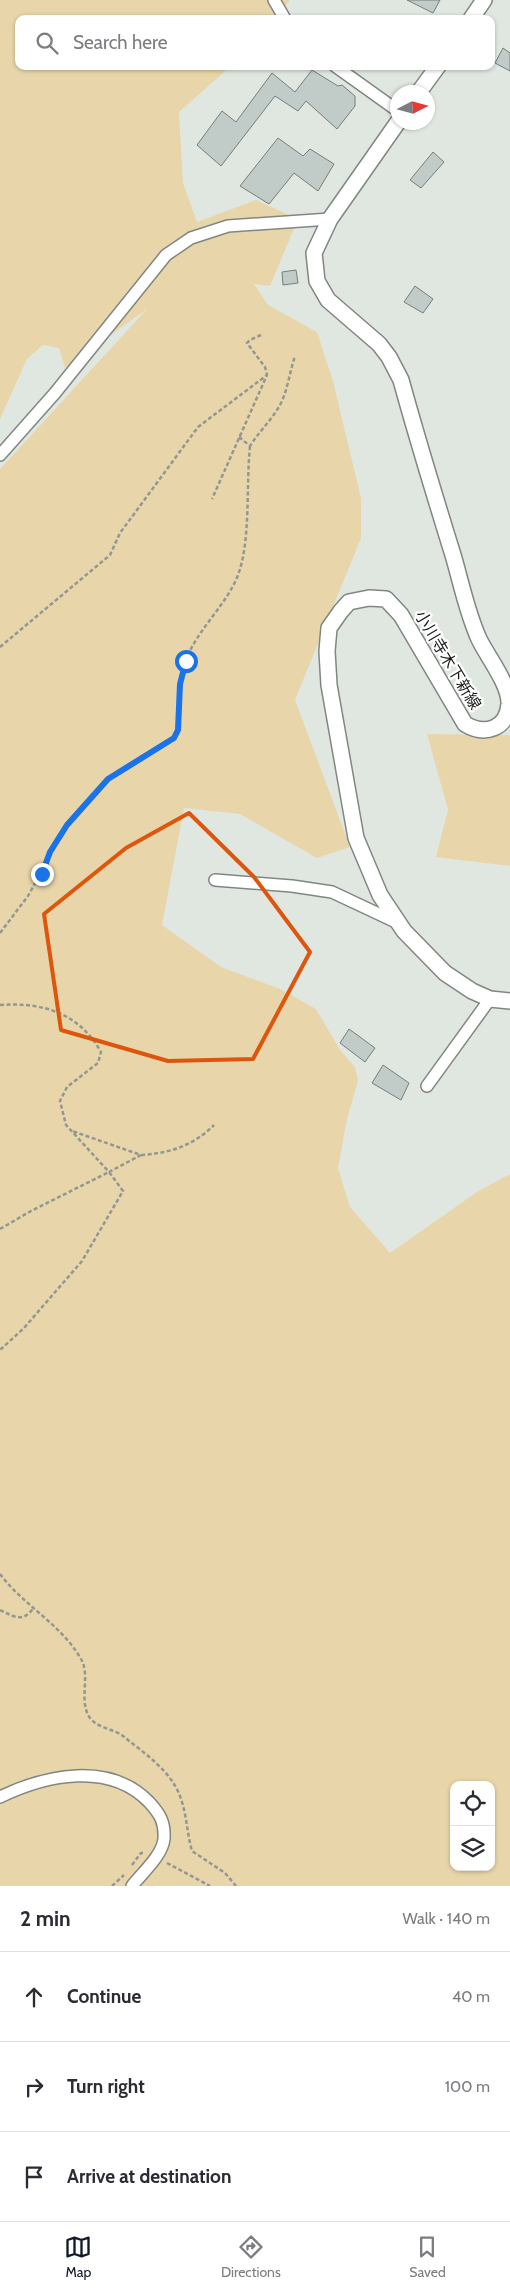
<!DOCTYPE html>
<html lang="en">
<head>
<meta charset="utf-8">
<style>
  body { margin:0; font-family:Cabin,"Noto Sans JP",sans-serif; background:#f7f7f7; color:#2b2b33 }
  .controls { position:absolute; right:15px; bottom:15px; display:grid; overflow:hidden; border-radius:10px; box-shadow:0 1px 4px #0004 }
  .controls button { width:45px; height:45px; display:grid; place-items:center; padding:0; border:0; border-bottom:1px solid #e1e1e2; background:#fff; color:#2b2b33; font:25px sans-serif }
  .compass { position:absolute; left:390px; top:85px; width:45px; height:45px; border-radius:50%; background:#fff; box-shadow:0 1px 4px #0004; rotate:84deg }
  .stop { position:absolute; width:15px; height:15px; margin:-11px; border:4px solid #1a73e8; border-radius:50%; background:#fff }
  .stop.end { background:#1a73e8; border-color:#fff; box-shadow:0 1px 5px #0008 }
  .list { margin:0; padding:0; list-style:none }
  h2 { display:flex; justify-content:space-between; align-items:center; height:65px; margin:0; padding:0 20px; font-size:21px }
  h2 small { font-size:16px; font-weight:400; color:#7c7c81 }
  .list li { display:grid; grid-template-columns:32px 1fr auto; gap:15px; align-items:center; box-sizing:border-box; height:90px; padding:0 20px; border-top:1px solid #e1e1e2 }
  .list b { display:block; font-size:19px; white-space:nowrap }
  .list em { font-size:16px; font-style:normal; color:#7c7c81 }
  .icon { flex:none; width:28px; height:28px; fill:none; stroke:currentColor; stroke-width:2; stroke-linecap:round; stroke-linejoin:round }
  .map { position:relative; flex:none; width:510px; height:1886px; overflow:hidden }
  .search { position:absolute; background:#fff; box-shadow:0 1px 4px #0004; left:15px; right:15px; top:15px; height:55px; display:flex; align-items:center; gap:12px; box-sizing:border-box; padding:0 18px; border-radius:10px; color:#7c7c81; font-size:19px }
  .sheet { height:335px; background:#fff }
  nav { display:flex; justify-content:space-around; align-items:center; box-sizing:border-box; height:70px; border-top:1px solid #e1e1e2; background:#fff; font-size:14px; color:#7c7c81 }
  nav a { display:grid; justify-items:center; gap:2px }
  nav .on { color:#111827 }
  .map>svg:first-child { display:block }
  .green { fill:#e8d6aa; fill-rule:evenodd }
  .building { fill:#c1cbc8; stroke:#757f7b }
  .lines { fill:none; stroke-linecap:round; stroke-linejoin:round }
  .minor-casing { stroke:#808780; stroke-width:14 }
  .secondary-casing { stroke:#808780; stroke-width:18 }
  .path { stroke:#929792; stroke-width:2.5; stroke-dasharray:4 2.5; stroke-linecap:butt }
  .minor { stroke:#fff; stroke-width:11 }
  .secondary { stroke:#fff; stroke-width:15 }
  .route { stroke:#1a73e8; stroke-width:6 }
  .marked { fill:none; stroke:#de560d; stroke-width:4; stroke-linejoin:round }
  .labels { text-anchor:middle; dominant-baseline:central; stroke-width:4.5; stroke-linejoin:round; paint-order:stroke }
  .street-label { font-size:16px; fill:#181a18; stroke:#fff }
</style>
</head>
<body>
<div class="map">
<svg width="510" height="1886" viewBox="0 0 510 1886">
  <rect width="100%" height="100%" fill="#e0e7e0"/>
  <path class="green" d="M0,0H290L276,19H19V66H231L179,112L183,183L197,222L256,200L298,219L270,286L254,284L268,305L317,332L333,381L361,498V538L295,700L350,847L317,858L240,814L184,808L162,925L221,967L280,989L316,1009L340,1050L355,1067L358,1081L347,1119L338,1168L350,1207L390,1253L477,1192L510,1174V1886H0V469L147,309L65,368L59,348L43,345L27,359L0,419ZM454,1785H491V1867H454Z
    M427,734L510,735V866L436,857L448,810Z"/>
  <path class="building" d="M407,0H440L433,13Z
    M503,48L510,53V71L495,63Z
    M312,70L338,86L342,85L355,96V106L337,129L306,101L298,111L275,96L221,166L197,145L222,111L236,122L272,73L295,92Z
    M278,138L303,156L310,149L334,164L318,191L294,173L269,204L240,186Z
    M433,152L444,162L421,188L410,180Z
    M296,270L298,283L283,285L282,272Z
    M415,286L433,299L423,313L404,302Z
    M349,1029L375,1048L365,1062L340,1043Z
    M383,1065L409,1083L401,1100L372,1083Z"/>
  <g class="lines">
    <g class="minor-casing">
      <path id="minor" d="M274,0L285,19
        M335,66L398,111
        M0,455L55,393L166,255L191,238L228,226L330,219
        M215,880L292,886L332,892L398,923
        M427,1086L490,999
        M0,1797C46,1775 109,1761 149,1802C160,1814 165,1822 164,1839C162,1856 142,1873 132,1886"/>
    </g>
    <g class="secondary-casing">
      <path id="secondary" d="M471,19L484,0
        M419,92L438,66
        M398,122L330,219L314,253L317,281L328,300L379,344L389,357L401,380C417,438 435,497 453,555C461,582 467,613 479,639C487,656 510,685 509,704C507,729 485,736 465,724L401,615L386,599L369,598L349,602L341,611L329,628L327,651L329,685L356,838L380,895L404,931L445,973L472,991L490,999L510,1001"/>
    </g>
    <path class="path" d="M261,335L250,340L247,343L265,367L267,375
      M239,437L250,446C260,430 274,418 282,401C288,387 290,371 295,356
      M0,647L110,555L120,533L198,427L267,375L212,499
      M0,933L28,896L67,825L83,805L108,779L174,738C182,722 178,703 180,686C180,677 184,668 186,660C198,628 226,606 238,575C251,540 246,484 250,446
      M0,1005C43,1002 79,1013 101,1052L98,1063L67,1087L60,1101L66,1125L109,1172L141,1155L72,1131
      M141,1155C170,1153 193,1146 214,1125
      M0,1229L31,1211L109,1172L123,1191L82,1261L24,1328L0,1350
      M0,1574C24,1606 61,1624 81,1659C91,1676 78,1701 90,1718C97,1728 114,1729 123,1736C145,1754 172,1771 181,1799C187,1816 187,1834 192,1851L225,1873L236,1886
      M0,1610C14,1617 24,1623 34,1607
      M167,1863L210,1886
      M132,1865L141,1853H145
      M112,1886L124,1875"/>
    <use href="#minor" class="minor"/>
    <use href="#secondary" class="secondary"/>
  </g>
  <g class="lines">
    <path class="route" d="M42,874L50,852L67,825L108,779L174,738L178,730L180,684L186,661"/>
  </g>
  <path class="marked" d="M189,813L254,877L310,952L253,1059L168,1061L61,1030L44,914L126,848Z"/>
  <g class="labels">
    <g class="street-label">
      <text transform="translate(448 660) rotate(59)">小川寺木下新線</text>
    </g>
  </g>
</svg>
<div class="controls">
<button><svg class="icon" aria-label="locate" viewBox="0 0 24 24"><circle cx="12" cy="12" r="6"/><path d="M12 2v4M12 18v4M2 12h4M18 12h4"/></svg></button>
<button><svg class="icon" aria-label="layers" viewBox="0 0 24 24"><path d="M12 4l9 5-9 5-9-5zM3 14l9 5 9-5"/></svg></button>
</div>
<svg class="compass" viewBox="-18 -18 36 36"><path d="M0-13l5 13h-10z" fill="#e53935"/><path d="M0 13l5-13h-10z" fill="#7c7c81"/></svg>
<div class="stop" style="left:186px;top:661px"></div>
<div class="stop end" style="left:42px;top:874px"></div>
<div class="search"><svg class="icon" aria-label="search" viewBox="0 0 24 24"><circle cx="10" cy="10" r="6"/><path d="M15 15l6 6"/></svg>Search here</div>
</div>
<section class="sheet">
<h2>2 min<small>Walk · 140 m</small></h2>
<ul class="list">
<li><svg class="icon" aria-label="ahead" viewBox="0 0 24 24"><path d="M12 20V5M6 11l6-6 6 6"/></svg><div><b>Continue</b></div><em>40 m</em></li>
<li><svg class="icon" aria-label="right" viewBox="0 0 24 24"><path d="M7 20v-9h11M14 6l5 5-5 5"/></svg><div><b>Turn right</b></div><em>100 m</em></li>
<li><svg class="icon" aria-label="arrive" viewBox="0 0 24 24"><path d="M6 21V4h12l-3 4 3 4H6"/></svg><div><b>Arrive at destination</b></div></li>
</ul>
</section>
<nav>
<a class="on"><svg class="icon" aria-label="map" viewBox="0 0 24 24"><path d="M3 6l6-2 6 2 6-2v14l-6 2-6-2-6 2zM9 4v14M15 6v14"/></svg>Map</a>
<a><svg class="icon" aria-label="directions" viewBox="0 0 24 24"><path d="M12 3l9 9-9 9-9-9zM9 14v-3h6M13 9l2 2-2 2"/></svg>Directions</a>
<a><svg class="icon" aria-label="saved" viewBox="0 0 24 24"><path d="M7 4h10v16l-5-4-5 4z"/></svg>Saved</a>
</nav>
</body>
</html>
